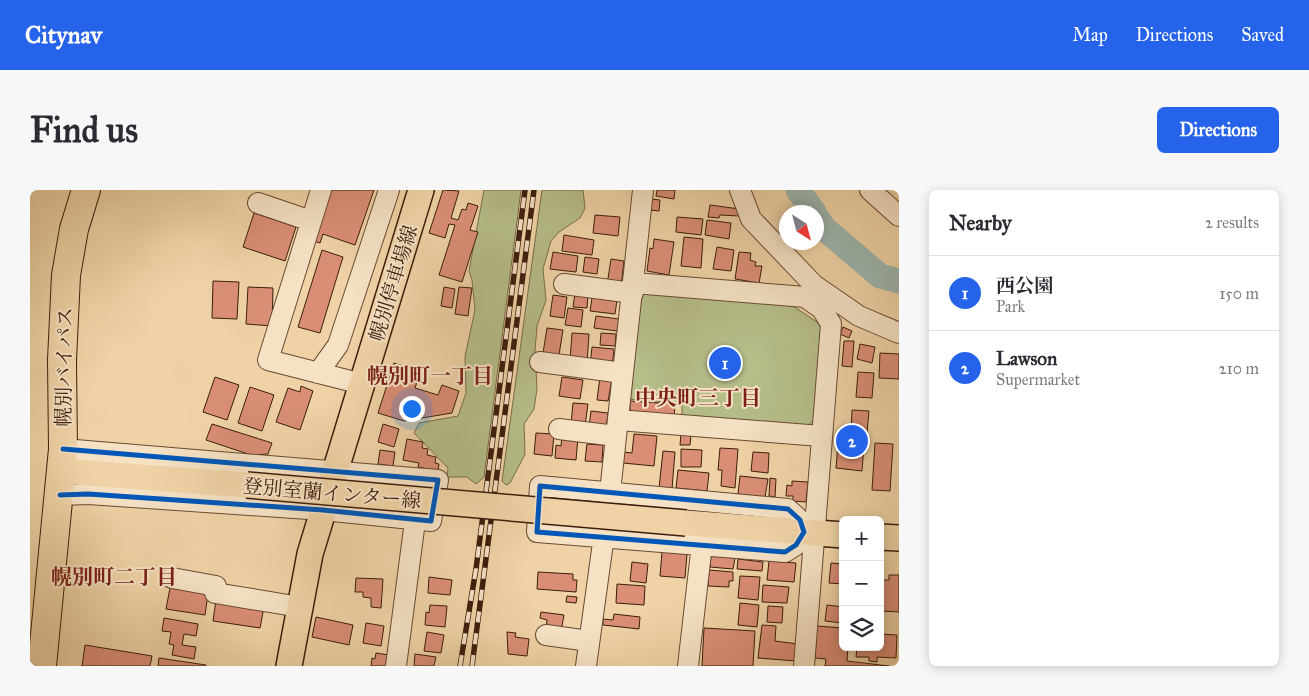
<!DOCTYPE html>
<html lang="en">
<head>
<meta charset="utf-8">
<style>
  body { margin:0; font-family:"IM FELL Great Primer","Noto Serif JP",serif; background:#f7f7f7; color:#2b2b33 }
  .controls { position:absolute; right:15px; bottom:15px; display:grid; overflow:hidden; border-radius:8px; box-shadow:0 2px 12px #0003 }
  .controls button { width:45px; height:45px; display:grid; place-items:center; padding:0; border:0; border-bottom:1px solid #e1e1e2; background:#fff; color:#2b2b33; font:25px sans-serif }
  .compass { position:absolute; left:749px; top:15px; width:45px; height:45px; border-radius:50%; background:#fff; box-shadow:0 2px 12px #0003; rotate:144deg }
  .you { position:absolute; left:381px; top:218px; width:18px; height:18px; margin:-12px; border:4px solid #fff; border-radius:50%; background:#1a73e8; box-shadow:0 0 0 8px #1a73e833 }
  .badge { display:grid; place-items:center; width:32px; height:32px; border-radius:50%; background:#2563eb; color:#fff; font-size:16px; font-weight:700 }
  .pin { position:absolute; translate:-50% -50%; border:2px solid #fff; box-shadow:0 1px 5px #0006 }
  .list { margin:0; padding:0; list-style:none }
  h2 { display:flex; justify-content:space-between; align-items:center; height:65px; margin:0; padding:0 20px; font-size:21px }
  h2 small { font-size:16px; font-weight:400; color:#7c7c81 }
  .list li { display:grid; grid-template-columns:32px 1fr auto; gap:15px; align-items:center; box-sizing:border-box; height:75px; padding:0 20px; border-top:1px solid #e1e1e2 }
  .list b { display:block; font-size:19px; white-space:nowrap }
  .list p { margin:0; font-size:16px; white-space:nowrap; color:#7c7c81 }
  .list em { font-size:16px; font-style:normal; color:#7c7c81 }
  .icon { flex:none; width:28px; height:28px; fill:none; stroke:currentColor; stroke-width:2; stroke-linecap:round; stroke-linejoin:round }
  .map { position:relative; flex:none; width:869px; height:476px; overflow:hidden; border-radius:8px }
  header { display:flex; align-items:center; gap:30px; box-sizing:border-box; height:70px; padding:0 25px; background:#2563eb; color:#fff }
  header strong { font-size:24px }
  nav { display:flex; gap:28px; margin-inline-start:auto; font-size:18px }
  .intro { display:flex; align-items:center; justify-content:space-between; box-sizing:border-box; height:120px; padding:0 30px }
  h1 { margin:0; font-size:35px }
  .button { padding:12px 22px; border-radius:8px; background:#2563eb; color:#fff; font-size:18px; font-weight:700 }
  main { display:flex; gap:30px; padding:0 30px }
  aside { flex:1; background:#fff; border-radius:8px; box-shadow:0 2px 12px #0003 }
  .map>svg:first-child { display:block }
  .green { fill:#b5bd89; stroke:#786d4a }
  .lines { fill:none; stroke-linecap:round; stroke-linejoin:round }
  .river { stroke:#9cb6af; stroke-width:25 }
  .building { fill:#da8e76; stroke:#3c1d0c }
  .minor-casing { stroke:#694a32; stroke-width:22 }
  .major-casing { stroke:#3c1d0c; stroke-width:28 }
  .highway-casing { stroke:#3c1d0c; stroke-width:30 }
  .minor { stroke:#f5e2c5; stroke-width:20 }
  .major { stroke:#efd3a6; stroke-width:25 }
  .highway { stroke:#efd3a6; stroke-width:28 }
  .rail-casing { stroke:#3c1d0c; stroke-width:5.5 }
  .rail { stroke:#f5e2c5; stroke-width:4; stroke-dasharray:11; stroke-linecap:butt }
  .major-bridge-casing { stroke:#3c1d0c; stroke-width:28; stroke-linecap:butt }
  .major-bridge { stroke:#efd3a6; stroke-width:25 }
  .cycleway-casing { stroke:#f5e2c5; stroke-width:8 }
  .cycleway { stroke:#0057b8; stroke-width:5 }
  .labels { text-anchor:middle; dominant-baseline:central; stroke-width:4; stroke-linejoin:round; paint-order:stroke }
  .street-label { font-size:20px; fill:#3c1d0c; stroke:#f5e2c5 }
  .neighbourhood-label { font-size:21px; font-weight:bold; fill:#7a1f14; stroke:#f5e2c5 }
</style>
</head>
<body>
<header>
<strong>Citynav</strong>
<nav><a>Map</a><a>Directions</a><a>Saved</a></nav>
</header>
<div class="intro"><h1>Find us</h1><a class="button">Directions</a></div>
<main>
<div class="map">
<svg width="869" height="476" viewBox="0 0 869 476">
  <rect width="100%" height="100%" fill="#efd3a6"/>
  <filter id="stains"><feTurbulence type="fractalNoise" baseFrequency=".004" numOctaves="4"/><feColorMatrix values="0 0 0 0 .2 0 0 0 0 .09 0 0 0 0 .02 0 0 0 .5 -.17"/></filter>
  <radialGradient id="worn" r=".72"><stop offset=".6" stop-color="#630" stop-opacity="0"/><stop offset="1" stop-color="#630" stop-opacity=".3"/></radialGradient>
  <path class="green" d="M454,0H491L454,287L446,294L437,287H417L418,278L384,243L389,233L428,226L436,203L435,166L445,120L442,90L439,81Z
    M512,0H553L555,18L550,28L529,42L521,51L513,79L516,110L507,136L505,161L507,199L504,219L494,234L495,264L480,293L476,295L472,291Z
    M617,101L754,110L787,132L791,138L786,229L771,240L652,230V213L596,209L609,104Z"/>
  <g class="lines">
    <path class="river" d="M768,0L784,22
      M786,26L795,39L850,86L869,91"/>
  </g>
  <path class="building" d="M300,0H344L325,55L293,44L290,53L283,51Z
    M413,0L429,1L421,28L428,30L432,19L436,20L438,13L448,16L440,40L448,42L432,92L409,85L425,35L419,34L415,48L399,43Z
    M627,0H645L644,9L626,6Z
    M621,9L630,10L629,21L619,20Z
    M680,15L710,19L709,26L690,25L689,28L678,27Z
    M224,23L266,37L255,71L213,57Z
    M565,25L590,27L588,46L563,43Z
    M647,27L673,29L671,45L646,42Z
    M677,30L701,33L699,49L675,45Z
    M534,45L564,50L562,65L532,61Z
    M654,47L673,49L671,78L651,76Z
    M624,49L644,52L639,85L617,81L620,58L623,59Z
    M687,57L704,60L701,81L683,79Z
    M292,60L313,67L290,143L268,137Z
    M523,62L548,66L546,82L520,79Z
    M709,62L721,63L720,70L726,72L725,76H732L729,93L705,89Z
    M555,67L569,69L567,84L553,82Z
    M581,69L594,71L591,96L577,95Z
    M183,91L209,92L207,129L182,128Z
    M218,97L243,98L242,136L216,134Z
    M414,97L425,99L422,118L411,116Z
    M429,97L442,98L438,126L425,124Z
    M545,103L558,105L557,118L543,117Z
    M523,105L537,107L534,128L520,126Z
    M562,108L587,110L585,124L560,121Z
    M538,118L553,120L551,137L535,135Z
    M566,126L589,129L587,141L564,138Z
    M813,137L822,141L819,148L810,144Z
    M517,138L533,140L529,165L513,163Z
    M542,143L559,144L557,174L540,170Z
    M571,143L586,144L585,156L570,155Z
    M814,151H824L822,177L812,176Z
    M830,154L845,157L842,173L827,169Z
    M562,157L584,159L582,178L560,176Z
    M850,163L869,164V189L849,188Z
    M364,173L382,179L378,189L387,192L385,198L408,205L412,195L429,201L422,223L374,231L348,223Z
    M828,182L844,183L842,208L826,207Z
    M185,187L209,195L197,230L173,222Z
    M532,187L553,190L550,209L529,206Z
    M570,187L582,189L578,211L567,210Z
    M271,196L283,201L270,240L246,232L258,198L270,202Z
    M220,197L244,205L232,241L208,233Z
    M600,211L645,214L644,228L600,226Z
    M543,213L558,214L555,236L541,234Z
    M822,220L839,221L837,243L821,242Z
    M561,221L578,223L576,240L559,237Z
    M182,234L242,253L238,264L221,265L176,250Z
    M353,234L369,239L364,257L348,252Z
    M506,243L524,244L522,266L504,264Z
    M604,244L627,246L624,276L593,273L594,262L602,263Z
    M651,244L661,245L660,255H650Z
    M532,246L548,247L546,270L525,268L526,255L531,256Z
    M377,249L393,252L392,258L398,259L397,265L406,267L405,273L409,274L408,281L388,277L389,273L373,270Z
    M845,253L863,254L860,301L842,300Z
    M557,254L573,255L572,272L555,271Z
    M808,254L834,256L832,281L806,278Z
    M690,258L708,259L705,298L691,296L692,280H688Z
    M651,259L672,260L671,277H651Z
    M350,260L365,262L363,276L348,274Z
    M633,261L645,262L642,299L629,298Z
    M723,262L739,263L738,283L721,281Z
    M648,280L679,283L677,301L646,298Z
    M710,286L738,289L735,307L708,304Z
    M740,288L746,289L745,307L739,306Z
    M762,291L778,292L776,312L763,311V306H756L757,295L762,296Z
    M632,362L657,364L655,388L630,386Z
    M681,365L705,368L703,379L680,377Z
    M708,369L733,372L732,381L707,379Z
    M739,371L766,373L764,392L737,390Z
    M602,372L618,374L616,393L600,391Z
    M801,373L813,374V394L799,393Z
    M679,380L703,382V391H699V397L678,396Z
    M508,382L543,384V390H547L546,402L507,399Z
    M859,385H869V422L850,421V390H859Z
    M710,386L730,387L728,410L708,408Z
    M399,387L422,390L420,405L398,403Z
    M326,388L353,389L351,418L341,417V408L333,407V402H325Z
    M587,394L615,396L614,415L586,413Z
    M733,395L759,397L757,413L732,412Z
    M140,398L178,404L175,425L136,419Z
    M537,406L547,407L546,413L536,412Z
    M186,410L234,417L230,438L183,431Z
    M710,413L729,415L727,437L708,435Z
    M400,415L417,416L415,437L395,435L396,422L399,423Z
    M797,415L813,417V433L795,431Z
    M738,416L753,417L752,433L737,432Z
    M511,422L534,425L531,442L516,440L517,430L510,428Z
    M584,424L610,427L609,439L573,435V429L583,430Z
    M286,427L323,435L319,455L282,447Z
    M134,428L168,434L166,446L154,444L152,455L166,457L164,469L142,465L144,455L139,454L141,442L132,441Z
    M336,433L354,436L351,456L333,453Z
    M732,435L746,436L745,451L768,454L766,471L728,468Z
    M787,436L813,438V457H818L817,471L859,476H795L796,469L785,468Z
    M674,438L725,441L723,476H672Z
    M397,442L414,445L411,463L394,461Z
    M477,442L486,443L485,447L499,449L497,466L478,464Z
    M850,444L867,445L866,468L847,467V472L839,471V467H826L827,457H850Z
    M55,455L122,466L120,476H52Z
    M346,463L359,465L358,476H341L342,468L345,469Z
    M385,464L406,467L404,476H384Z
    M129,468L176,475V476H128Z"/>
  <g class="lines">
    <g class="minor-casing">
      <path id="minor" d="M291,0L238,170L332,194
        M710,0L721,29L784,95L829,126L869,143
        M840,0L869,26
        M228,13L281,31
        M604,93L775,107L792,119L801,134L774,476
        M534,94L603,103
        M510,172L593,183
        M288,183L308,155L359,0
        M588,230L791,246
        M529,239L586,246
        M510,296L758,319L770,330L774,342L766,355L755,362L507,342Z
        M30,305L58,304L293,320L401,331L408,290L33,259
        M142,388L186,396L185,403L270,417
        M516,445L559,451
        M366,476L385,331
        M556,476L580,302L613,0
        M658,476L672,354"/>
    </g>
    <g class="major-casing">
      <path id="major" d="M31,281L217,295
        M656,333L813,345
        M850,347L869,348
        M259,476L280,364L391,0"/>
    </g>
    <g class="highway-casing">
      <path id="highway" d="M12,476L33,259L32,170L36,85L44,39L56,0"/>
    </g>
    <use href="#minor" class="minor"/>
    <use href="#major" class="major"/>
    <use href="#highway" class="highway"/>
    <g class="rail-casing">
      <path id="rail" d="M430,476L446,379L495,0
        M442,476L504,0"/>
    </g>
    <use href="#rail" class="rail"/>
    <g class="major-bridge-casing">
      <path id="major-bridge" d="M217,295L656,333"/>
    </g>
    <use href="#major-bridge" class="major-bridge"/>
    <g class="cycleway-casing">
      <path id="cycleway" d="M510,296L758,319L770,330L774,342L766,355L755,362L507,342Z
        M30,305L58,304L293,320L401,331L408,290L33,259"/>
    </g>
    <use href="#cycleway" class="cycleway"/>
  </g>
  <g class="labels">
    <g class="street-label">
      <text transform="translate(363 93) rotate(-73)">幌別停車場線</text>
      <text transform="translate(34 177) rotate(-89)">幌別バイパス</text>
      <text transform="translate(302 303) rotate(5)">登別室蘭インター線</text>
    </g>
    <g class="neighbourhood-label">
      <text x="400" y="186">幌別町一丁目</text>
      <text x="668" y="208">中央町三丁目</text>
      <text x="84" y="387">幌別町二丁目</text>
    </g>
  </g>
  <rect width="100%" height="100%" filter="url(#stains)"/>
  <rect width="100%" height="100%" fill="url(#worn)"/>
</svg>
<div class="controls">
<button>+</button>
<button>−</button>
<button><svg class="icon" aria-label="layers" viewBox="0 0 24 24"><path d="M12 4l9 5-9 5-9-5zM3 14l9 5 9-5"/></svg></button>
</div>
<svg class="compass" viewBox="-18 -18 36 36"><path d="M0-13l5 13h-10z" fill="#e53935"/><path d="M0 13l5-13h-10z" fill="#7c7c81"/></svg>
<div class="you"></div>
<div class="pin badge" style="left:695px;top:173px">1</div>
<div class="pin badge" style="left:822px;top:251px">2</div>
</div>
<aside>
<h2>Nearby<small>2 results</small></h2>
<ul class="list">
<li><span class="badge">1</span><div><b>西公園</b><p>Park</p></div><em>150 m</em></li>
<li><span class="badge">2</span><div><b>Lawson</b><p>Supermarket</p></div><em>210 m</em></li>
</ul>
</aside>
</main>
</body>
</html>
